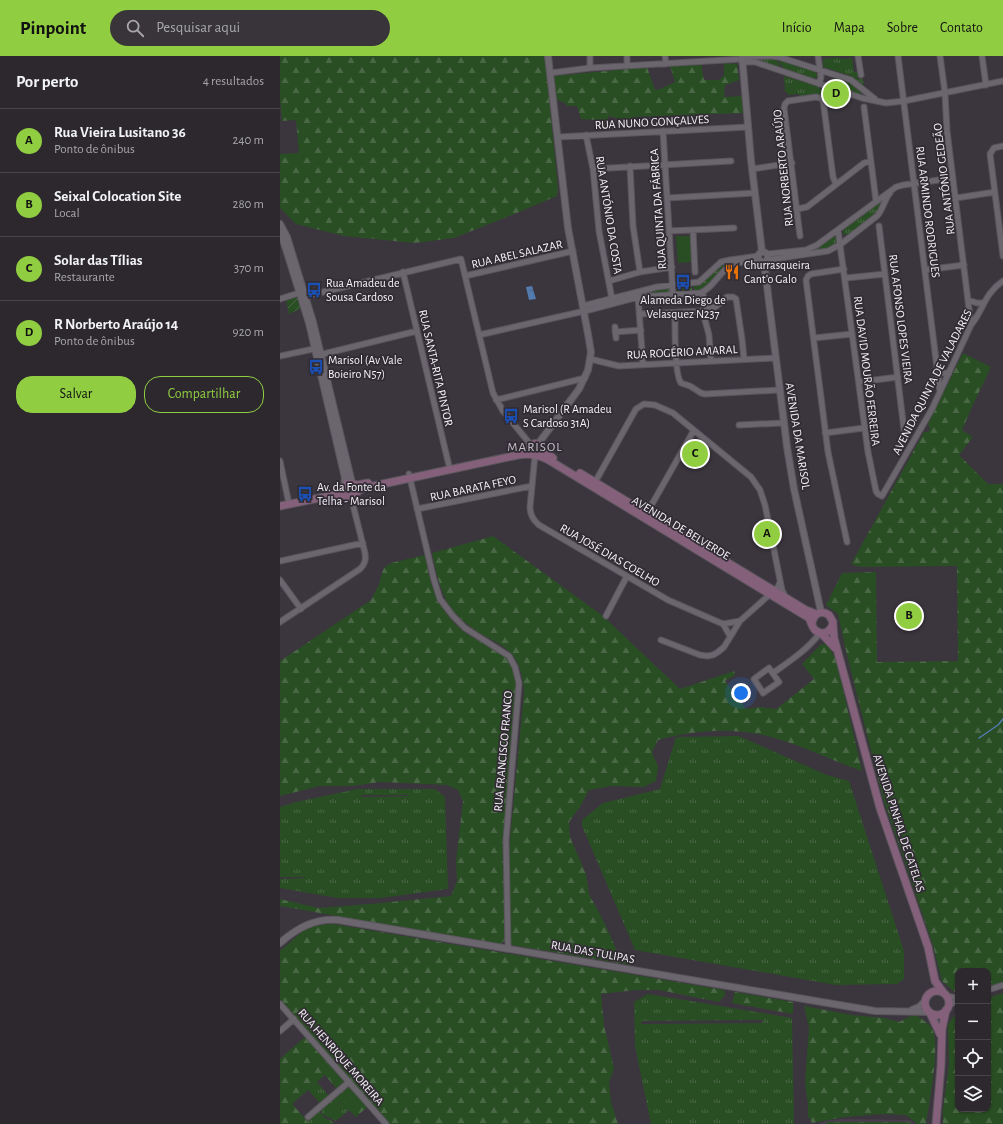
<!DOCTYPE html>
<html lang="pt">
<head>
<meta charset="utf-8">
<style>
  body { margin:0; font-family:"Alegreya Sans",sans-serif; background:#38343a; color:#f1f3f6 }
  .controls { position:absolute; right:12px; bottom:12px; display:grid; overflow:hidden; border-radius:8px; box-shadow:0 1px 3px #0004 }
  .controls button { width:36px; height:36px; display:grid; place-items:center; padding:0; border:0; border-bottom:1px solid #48444a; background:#2c282e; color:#f1f3f6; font:20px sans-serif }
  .you { position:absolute; left:461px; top:637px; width:14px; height:14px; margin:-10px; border:3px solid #fff; border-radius:50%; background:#1a73e8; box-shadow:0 0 0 6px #1a73e833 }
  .badge { display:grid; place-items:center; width:26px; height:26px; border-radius:50%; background:#90cd41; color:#111; font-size:13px; font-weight:700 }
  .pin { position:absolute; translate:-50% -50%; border:2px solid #fff; box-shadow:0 1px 4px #0006 }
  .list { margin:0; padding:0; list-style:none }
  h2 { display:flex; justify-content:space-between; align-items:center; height:52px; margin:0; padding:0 16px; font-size:17px }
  h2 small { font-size:13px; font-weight:400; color:#a6a6aa }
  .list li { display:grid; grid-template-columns:26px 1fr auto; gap:12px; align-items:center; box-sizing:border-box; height:64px; padding:0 16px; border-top:1px solid #48444a }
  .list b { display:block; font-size:15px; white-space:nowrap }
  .list p { margin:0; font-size:13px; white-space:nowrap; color:#a6a6aa }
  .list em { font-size:13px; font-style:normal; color:#a6a6aa }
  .actions { display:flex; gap:8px; padding:12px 16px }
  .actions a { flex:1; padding:9px 0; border:1px solid #90cd41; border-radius:16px; text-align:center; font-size:14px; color:#90cd41 }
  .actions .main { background:#90cd41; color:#111 }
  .icon { flex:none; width:22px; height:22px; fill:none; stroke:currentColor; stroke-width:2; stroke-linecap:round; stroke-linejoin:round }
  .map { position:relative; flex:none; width:723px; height:1068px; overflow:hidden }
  header { display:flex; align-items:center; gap:24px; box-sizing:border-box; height:56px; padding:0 20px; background:#90cd41; color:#111 }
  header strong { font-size:19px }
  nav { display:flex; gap:22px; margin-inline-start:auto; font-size:14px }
  .search { width:280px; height:36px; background:#38343a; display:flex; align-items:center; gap:10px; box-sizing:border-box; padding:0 14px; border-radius:22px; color:#a6a6aa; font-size:15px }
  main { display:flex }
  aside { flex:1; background:#2c282e }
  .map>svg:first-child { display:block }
  .built { fill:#473d4b }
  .grass { fill:url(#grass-tufts); fill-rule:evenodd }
  .forest { fill:url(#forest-firs) }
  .garden { fill:url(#garden-furrows) }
  .pitch { fill:#2a4e24 }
  .water { fill:url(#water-ripples) }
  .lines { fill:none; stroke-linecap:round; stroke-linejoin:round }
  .stream { stroke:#527baf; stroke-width:1.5 }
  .minor-casing { stroke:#59545b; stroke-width:7 }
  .tertiary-casing { stroke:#59545b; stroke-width:8 }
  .secondary-casing { stroke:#59545b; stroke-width:9 }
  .minor { stroke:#6b656e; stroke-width:5 }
  .tertiary { stroke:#6b656e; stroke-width:6 }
  .secondary { stroke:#84607a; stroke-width:7 }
  .labels { text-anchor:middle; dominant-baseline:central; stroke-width:3.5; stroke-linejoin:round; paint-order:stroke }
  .street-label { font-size:12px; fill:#f6f2f8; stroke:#312b33 }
  .poi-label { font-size:12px; fill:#f6f2f8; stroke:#312b33; text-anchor:start }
  .neighbourhood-label { font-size:13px; letter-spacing:1px; fill:#c6bfc9; stroke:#312b33 }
</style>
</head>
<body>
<header>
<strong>Pinpoint</strong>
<div class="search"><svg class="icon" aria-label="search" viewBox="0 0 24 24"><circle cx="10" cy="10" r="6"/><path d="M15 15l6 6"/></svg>Pesquisar aqui</div>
<nav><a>Início</a><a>Mapa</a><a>Sobre</a><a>Contato</a></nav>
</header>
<main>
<aside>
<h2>Por perto<small>4 resultados</small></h2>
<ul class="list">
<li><span class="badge">A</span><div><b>Rua Vieira Lusitano 36</b><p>Ponto de ônibus</p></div><em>240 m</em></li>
<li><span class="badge">B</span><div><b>Seixal Colocation Site</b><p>Local</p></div><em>280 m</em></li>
<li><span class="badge">C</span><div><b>Solar das Tílias</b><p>Restaurante</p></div><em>370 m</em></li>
<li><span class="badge">D</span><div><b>R Norberto Araújo 14</b><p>Ponto de ônibus</p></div><em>920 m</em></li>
</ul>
<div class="actions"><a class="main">Salvar</a><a>Compartilhar</a></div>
</aside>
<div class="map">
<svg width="723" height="1068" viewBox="0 0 723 1068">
  <defs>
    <pattern id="grass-tufts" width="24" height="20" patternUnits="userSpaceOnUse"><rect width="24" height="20" fill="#2a4e24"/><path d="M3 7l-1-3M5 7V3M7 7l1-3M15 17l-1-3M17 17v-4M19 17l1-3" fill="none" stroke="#4a6845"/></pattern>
    <pattern id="forest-firs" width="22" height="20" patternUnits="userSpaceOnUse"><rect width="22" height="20" fill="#2a4e24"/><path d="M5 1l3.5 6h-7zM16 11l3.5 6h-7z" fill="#4a6845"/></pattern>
    <pattern id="garden-furrows" width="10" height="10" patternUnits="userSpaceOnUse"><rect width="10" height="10" fill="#2a4e24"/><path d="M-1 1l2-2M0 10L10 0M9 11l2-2" fill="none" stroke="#4a6845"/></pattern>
    <pattern id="water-ripples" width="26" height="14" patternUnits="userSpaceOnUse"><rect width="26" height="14" fill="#527baf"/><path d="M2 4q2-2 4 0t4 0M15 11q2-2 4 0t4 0" fill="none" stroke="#4e6482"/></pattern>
  </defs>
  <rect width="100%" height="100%" fill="#3b353e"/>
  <path class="built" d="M561,1063L631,1064L634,1068H538L545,1065Z"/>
  <path class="grass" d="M559,1L560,3L572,2L574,16H577L578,23H583L584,31L571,20L543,11V3Z
    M495,2L502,13L474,4V3Z
    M497,3L534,14L537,18V21L533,23L505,14Z
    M504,20L538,30L541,34L570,43L547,46C543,34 531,39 521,40L517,38L508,39L507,36H505Z
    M554,21L570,26L581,35L582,40L551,30Z
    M604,141L597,158L568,179L563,178V172Z
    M553,180L558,182V188L547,194L530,196L529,195Z
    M459,680L547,719L569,725L624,895V923L617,928L556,929L355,894L302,770V764L323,747L380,733L396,681Z
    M77,733H155L165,741L168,833L101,842H57L0,832V823L25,822V821H0V751L16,746ZM81,739H129V740L81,741Z
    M368,938L512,962L514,1068H371L355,990L354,946ZM483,964L482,967L361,968L362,965Z
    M37,1026L49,1040L40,1047L28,1034Z
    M68,1041H70L74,1044L77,1058H79L76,1061L69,1054L56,1065L42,1058L41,1053L43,1050L55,1054L59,1053L57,1049Z
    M38,1054L45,1062L54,1066L52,1068H30L27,1064Z
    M547,1066H631V1068H545Z"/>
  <path class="forest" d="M0,0H265L278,132L277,140L232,159L174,182L134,187L64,180L16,168L0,152V98L19,97L16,64L2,65L0,42Z
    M421,7L424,24H439L444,19V7L457,8L459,24L445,29L444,41L462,40L463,57L353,61L351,72L342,71V63L328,60V73L318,72V64L301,63L297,50H287L285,47L277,44L274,20L367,11L375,34L380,33L395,26L390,10Z
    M456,205L425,233L415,236L413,230C427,227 431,213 443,207C447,206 452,206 456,205Z
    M397,230H411L413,236H396L395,234Z
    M387,232L390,233V237L307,252L375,233Z
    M683,297L711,311L692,351L682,374L693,381L679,399L708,428H723V926L708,931V915H678V937H676L662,925L653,889L603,742L566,595L558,558L546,549L562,517L596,516L597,606L678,605L677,510L580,511L571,508L644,376H648L650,373L648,368Z
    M213,480L323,560L400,633L454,615L455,619L445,625L466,653L480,651L496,653L534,623L522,608L540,589L547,587L556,604L582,715C550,704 520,688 487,680C451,671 413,674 378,684L372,696L378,711L376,725L364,731L332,730L309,734L300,751L289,766L290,781L306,818L309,838L325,868L337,895L353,901L351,909L231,889L229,795L244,636C243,623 241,611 234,601C226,590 212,584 201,578C190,571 179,562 171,552C160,536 156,515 152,497Z
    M145,499C150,529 157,553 182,574C199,588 228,593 235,617C237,625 235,634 235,642L223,790L225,884L220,889L0,850V843L39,852L101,847L171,840L177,825L176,805L183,745L178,734L167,729L100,726L72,730H40L0,740V605L91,544L99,528L103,514L106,510L111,507Z
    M53,868L444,934L445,939L439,946L379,934H356L321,938L324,969L334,1012L329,1027L331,1046L338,1068H109L0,943V895L23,875L36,869Z
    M455,936L513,946V958L452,947Z
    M723,937V1068H663V1054L669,1008L668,969L678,954V1053H708V942Z
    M524,950L572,959L604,962L619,966L635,958C640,962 649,967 652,973C661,988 649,1048 646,1068H637L626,1059L601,1058L565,1061L532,1067L528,1060V1049L525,1026L529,972Z
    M25,981L65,1026L57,1033L45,1019L12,1048L30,1068H0V1003Z
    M68,1029L88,1051L79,1058H77L74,1055V1044L70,1041H68V1045L64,1048L59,1047L57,1049L59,1053L55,1054L51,1053L47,1056L42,1053L43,1050Z"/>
  <path class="garden" d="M15,241L18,242L22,252L9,258L6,244Z"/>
  <path class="pitch" d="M396,180H410L412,206L398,207Z"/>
  <path class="water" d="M252,230L256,243L249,244L246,231Z"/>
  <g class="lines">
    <path class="stream" d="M699,682L718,669L723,663"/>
    <g class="minor-casing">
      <path id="minor" d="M310,0V12
        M347,0V10
        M385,0L386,8
        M490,0L499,1L571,24L595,43
        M538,0L541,21L539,28
        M578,0L581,19
        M618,0L660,336
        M660,0L665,37L667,75L691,269
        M702,0L706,29
        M462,1L490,0
        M462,6H475L582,42L606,47L624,45L723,25
        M270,17L310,12L462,3
        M584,51L596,145
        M383,75L393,239
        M306,79L313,113L319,175L332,243
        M278,81L468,71
        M723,90L714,92L710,98L723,200
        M350,110L353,170L360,216
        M313,113L451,105
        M472,113L512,107
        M387,142L475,137
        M676,142L715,136
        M517,153L527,151L584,107L591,105
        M599,170L625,382
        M413,174L415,216
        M558,174L588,396L596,435L598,438L602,440L652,353L691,269C704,253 704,238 723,225
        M389,175L454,172
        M520,180L504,52L505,48L508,45L536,41L540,42L543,44L553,121L556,128
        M488,198L526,194L537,189L616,131L623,129L673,122
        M487,204L548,195L561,188L597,160C603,154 604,144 610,137
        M564,213L531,218L528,220L526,224L548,396L567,486
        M645,214L684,209
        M123,216L170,414
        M185,220L293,195
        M566,222L605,218
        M329,225L360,216L392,211
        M423,236L425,264L429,279L431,305
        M22,241L181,203L213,337L223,355L251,389
        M358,241L363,308
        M0,243L22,236
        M688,244L697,247H704
        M303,250L377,231L419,226L441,206L450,204L478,200
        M424,252L435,251L447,241H453L456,243L462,283L464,303
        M395,257C395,270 394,318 401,327L410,330L421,337L425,338L499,334
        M360,258L424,255
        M335,271L336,282
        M335,276L361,274
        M199,279L309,254L358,241L420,237C434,232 439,215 452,209C460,205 471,206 480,205
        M534,282L572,278
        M39,299L137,275
        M0,300L38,292
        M310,303L339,310L495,302
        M657,315L664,317H669
        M579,326L618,321
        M216,344L305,322
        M459,369L503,367
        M545,377L584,372
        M255,399L250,451C250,459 253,464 259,469L388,544L443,568L460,565
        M0,405L9,448
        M129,418L154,524L160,543L173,560L185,572L229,600L235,611L239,627L226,784L228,893
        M314,428L356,353L364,348L375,349L393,357L471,421L480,434L485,449L502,534L506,542
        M137,453L252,430
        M367,457L414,374
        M0,505L83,487
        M0,524L21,553
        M326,560L347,520
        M0,566L80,513C85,508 86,504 85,497L71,441
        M443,568L450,580
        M381,584L420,599L427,600L433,599L438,596L444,591L460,565L498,531L500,526
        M489,612L499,626L483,637L474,623Z
        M493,617C510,605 527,594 540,577
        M708,934L723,929
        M666,940L678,942
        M0,948L106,1068
        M668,950L678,944
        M0,975L14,963
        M28,1061L69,1026"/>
    </g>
    <g class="tertiary-casing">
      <path id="tertiary" d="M462,0L471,104L482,196
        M0,168L7,181L33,266L72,427
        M0,174L29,267L65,422L64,430
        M478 201a5 5 0 1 1 10 0a5 5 0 1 1-10 0Z
        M484,206L507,391L514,433L541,556
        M258,388L299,333L308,314L311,296L308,278L288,172L268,0
        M0,887C17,872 35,862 58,864L595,955L649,956
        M632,954L639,951L645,945"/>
    </g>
    <g class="secondary-casing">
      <path id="secondary" d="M252,398L250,395V391C257,383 260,391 265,396C267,398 270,400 273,402
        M300,417L526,554L536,558
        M64,439L63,433L67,427L78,429L88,427
        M0,450L59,438L71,441L80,434L84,432L238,399C251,397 260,399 272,406L529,562C531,566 532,571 535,574C543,581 552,575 553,566L549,559C541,554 534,557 532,567
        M553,569L554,582L600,752L648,891L655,925L663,936
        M541,577L555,592
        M645 947a12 12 0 1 1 24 0a12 12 0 1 1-24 0Z
        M650,957L660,978
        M656,1068L661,1010L662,973L666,954"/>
    </g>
    <use href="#minor" class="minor"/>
    <use href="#tertiary" class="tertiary"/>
    <use href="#secondary" class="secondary"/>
  </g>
  <defs>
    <g id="restaurant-bare" transform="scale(1.2)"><path d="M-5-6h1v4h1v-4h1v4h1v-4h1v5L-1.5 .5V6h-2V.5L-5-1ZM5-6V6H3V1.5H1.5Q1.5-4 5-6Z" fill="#e8710a" stroke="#312b33" stroke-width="2.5" paint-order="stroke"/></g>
    <g id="bus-bare" transform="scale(1.2)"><path d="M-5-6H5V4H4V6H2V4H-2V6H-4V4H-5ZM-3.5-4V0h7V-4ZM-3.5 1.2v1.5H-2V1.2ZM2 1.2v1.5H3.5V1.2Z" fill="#1a4fb4" stroke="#312b33" stroke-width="2.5" paint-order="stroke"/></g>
  </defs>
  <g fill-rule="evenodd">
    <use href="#restaurant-bare" x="452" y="216"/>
    <use href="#bus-bare" x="403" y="226"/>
    <use href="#bus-bare" x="34" y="234"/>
    <use href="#bus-bare" x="36" y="311"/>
    <use href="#bus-bare" x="231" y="360"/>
    <use href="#bus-bare" x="25" y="438"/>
  </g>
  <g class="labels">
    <g class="street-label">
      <text transform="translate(372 66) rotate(-3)">RUA NUNO GONÇALVES</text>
      <text transform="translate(503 112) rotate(-96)">RUA NORBERTO ARAÚJO</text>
      <text transform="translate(664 123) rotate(-97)">RUA ANTÓNIO GEDEÃO</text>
      <text transform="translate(378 153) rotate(-94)">RUA QUINTA DA FÁBRICA</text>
      <text transform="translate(648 156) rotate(83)">RUA ARMINDO RODRIGUES</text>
      <text transform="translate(329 159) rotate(81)">RUA ANTÓNIO DA COSTA</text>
      <text transform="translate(237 198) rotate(-13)">RUA ABEL SALAZAR</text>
      <text transform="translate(621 263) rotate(83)">RUA AFONSO LOPES VIEIRA</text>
      <text transform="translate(402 296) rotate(-3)">RUA ROGÉRIO AMARAL</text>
      <text transform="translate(156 312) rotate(77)">RUA SANTA-RITA PINTOR</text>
      <text transform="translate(587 315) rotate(83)">RUA DAVID MOURÃO FERREIRA</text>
      <text transform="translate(652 326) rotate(-63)">AVENIDA QUINTA DE VALADARES</text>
      <text transform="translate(518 380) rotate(81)">AVENIDA DA MARISOL</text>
      <text transform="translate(193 432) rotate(-12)">RUA BARATA FEYO</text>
      <text transform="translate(401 472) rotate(31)">AVENIDA DE BELVERDE</text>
      <text transform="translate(330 499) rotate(30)">RUA JOSÉ DIAS COELHO</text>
      <text transform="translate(223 695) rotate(-85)">RUA FRANCISCO FRANCO</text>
      <text transform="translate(619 767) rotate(72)">AVENIDA PINHAL DE CATELAS</text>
      <text transform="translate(313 896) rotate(10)">RUA DAS TULIPAS</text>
      <text transform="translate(61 1001) rotate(49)">RUA HENRIQUE MOREIRA</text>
    </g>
    <g class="poi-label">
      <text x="464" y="209">Churrasqueira<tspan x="464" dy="14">Cant'o Galo</tspan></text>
      <text x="46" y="227">Rua Amadeu de<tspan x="46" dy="14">Sousa Cardoso</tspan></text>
      <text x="403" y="244" text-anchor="middle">Alameda Diego de<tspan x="403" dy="14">Velasquez N237</tspan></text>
      <text x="48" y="304">Marisol (Av Vale<tspan x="48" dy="14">Boieiro N57)</tspan></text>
      <text x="243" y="353">Marisol (R Amadeu<tspan x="243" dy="14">S Cardoso 31A)</tspan></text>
      <text x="37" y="431">Av. da Fonte da<tspan x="37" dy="14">Telha - Marisol</tspan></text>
    </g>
    <g class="neighbourhood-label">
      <text x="255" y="391">MARISOL</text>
    </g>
  </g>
</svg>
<div class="controls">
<button>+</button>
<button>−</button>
<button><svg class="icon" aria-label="locate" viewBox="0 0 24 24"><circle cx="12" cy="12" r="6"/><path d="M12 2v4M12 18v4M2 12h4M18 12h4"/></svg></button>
<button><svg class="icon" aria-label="layers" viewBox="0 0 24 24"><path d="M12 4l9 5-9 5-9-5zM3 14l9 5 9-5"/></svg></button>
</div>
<div class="you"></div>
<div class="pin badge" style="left:487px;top:478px">A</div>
<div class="pin badge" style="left:629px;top:560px">B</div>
<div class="pin badge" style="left:415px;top:398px">C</div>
<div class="pin badge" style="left:556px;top:38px">D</div>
</div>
</main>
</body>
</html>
